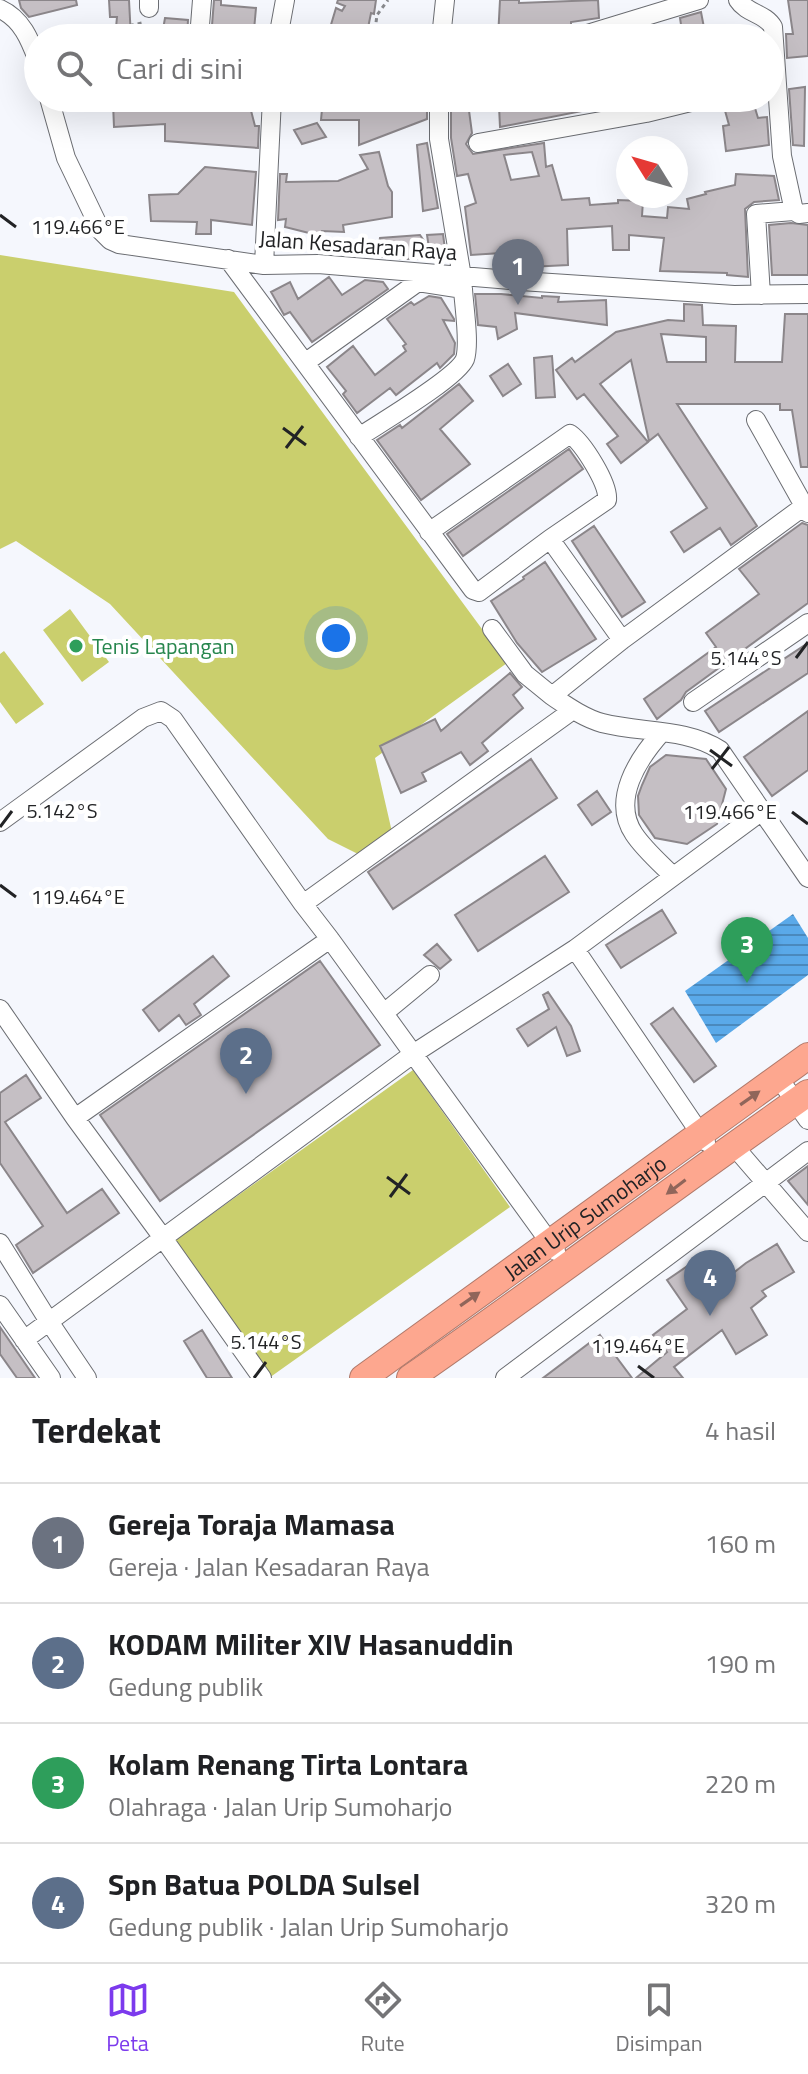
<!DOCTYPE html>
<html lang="id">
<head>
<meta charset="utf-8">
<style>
  body { margin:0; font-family:"Titillium Web",sans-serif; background:#f6f6f6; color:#202124 }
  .compass { position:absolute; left:616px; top:136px; width:72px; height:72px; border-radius:50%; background:#fff; box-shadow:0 8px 32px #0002; rotate:307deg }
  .you { position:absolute; left:336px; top:638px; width:28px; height:28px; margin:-20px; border:6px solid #fff; border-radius:50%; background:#1a73e8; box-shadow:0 0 0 12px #1a73e833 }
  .badge { display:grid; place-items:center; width:52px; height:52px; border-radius:50%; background:#7c3aed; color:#fff; font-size:26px; font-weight:700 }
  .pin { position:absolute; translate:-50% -66px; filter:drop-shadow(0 2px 4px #0008) }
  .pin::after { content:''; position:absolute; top:42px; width:28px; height:24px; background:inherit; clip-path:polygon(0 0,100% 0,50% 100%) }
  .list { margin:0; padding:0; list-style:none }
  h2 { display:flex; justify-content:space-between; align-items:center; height:104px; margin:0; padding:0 32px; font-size:34px }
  h2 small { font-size:26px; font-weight:400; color:#757577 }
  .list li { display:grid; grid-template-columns:52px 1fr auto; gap:24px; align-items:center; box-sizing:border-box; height:120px; padding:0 32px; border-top:2px solid #e0e0e0 }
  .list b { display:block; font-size:30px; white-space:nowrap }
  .list p { margin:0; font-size:26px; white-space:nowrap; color:#757577 }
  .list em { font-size:26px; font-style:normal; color:#757577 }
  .icon { flex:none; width:44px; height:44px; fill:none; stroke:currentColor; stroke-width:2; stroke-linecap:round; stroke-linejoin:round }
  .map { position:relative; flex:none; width:808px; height:1378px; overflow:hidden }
  .search { position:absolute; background:#fff; box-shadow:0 8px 32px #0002; left:24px; right:24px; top:24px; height:88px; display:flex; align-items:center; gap:20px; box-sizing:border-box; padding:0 28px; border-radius:44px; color:#757577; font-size:30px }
  .sheet { height:584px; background:#fff }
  nav { display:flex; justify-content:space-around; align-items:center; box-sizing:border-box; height:112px; border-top:2px solid #e0e0e0; background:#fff; font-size:22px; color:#757577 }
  nav a { display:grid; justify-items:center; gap:4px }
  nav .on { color:#7c3aed }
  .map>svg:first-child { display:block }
  .grass { fill:#cacf6d }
  .water { fill:url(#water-rules) }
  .building { fill:#c5bfc4; stroke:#8b868a; stroke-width:2; fill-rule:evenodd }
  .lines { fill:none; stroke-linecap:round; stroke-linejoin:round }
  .minor-casing { stroke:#6b6d72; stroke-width:20 }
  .highway-casing { stroke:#b0796a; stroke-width:28 }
  .path { stroke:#88898d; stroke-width:3; stroke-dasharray:4 4; stroke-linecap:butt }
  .minor { stroke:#fff; stroke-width:18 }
  .highway { stroke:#fda78f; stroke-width:26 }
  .oneway { fill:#90655a }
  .ticks { fill:none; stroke:#222325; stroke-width:3 }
  .leisure-dot { fill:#2e9e5b; stroke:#fff; stroke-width:3 }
  .labels { text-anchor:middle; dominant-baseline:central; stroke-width:8; stroke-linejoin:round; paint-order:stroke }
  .street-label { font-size:22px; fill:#222325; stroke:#fff }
  .leisure-label { font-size:22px; fill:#27864d; stroke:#fff; text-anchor:start }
  .ticks-label { font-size:20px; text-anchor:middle; fill:#222325; stroke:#fff; stroke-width:8; stroke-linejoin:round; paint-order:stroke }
</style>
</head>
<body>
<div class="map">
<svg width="808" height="1378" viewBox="0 0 808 1378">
  <defs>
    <pattern id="water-rules" width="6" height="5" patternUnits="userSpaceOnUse" patternTransform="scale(2)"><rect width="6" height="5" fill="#5aa9e9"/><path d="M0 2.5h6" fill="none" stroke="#4a89bd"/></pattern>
  </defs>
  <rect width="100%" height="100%" fill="#f5f7fd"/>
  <path class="grass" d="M0,255L234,292L507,663L375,758L392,832L360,855L328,839L110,604L16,541L0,549Z
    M70,609L109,662L82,682L43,630Z
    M4,651L44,704L16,724L0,702V654Z
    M413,1070L510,1207L269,1378L173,1242Z"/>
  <path class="water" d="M793,914L808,938V975L716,1043L685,991Z"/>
  <path class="building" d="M19,0H76L77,5L29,17L21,8Z
    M109,0H129L131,38H115L117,17H110Z
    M214,0H221V5L256,8L254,30L220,27V38H211Z
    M338,0H376L374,14L371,13L366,38L344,33L343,35L330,28L336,8L342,11L345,6L337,3Z
    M500,0H519V3L598,0L599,18L571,22V25H518L517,38H498Z
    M788,0H808V56L787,58L786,34H793Z
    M701,12L706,38H683L680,18Z
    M165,18L188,20L187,38L162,35Z
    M805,87L804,146L793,145L789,89Z
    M154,98H219L218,101L248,99L255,126H259L258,148L165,141V124L114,127L113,103L134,102L133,107L144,109L146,101H154Z
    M323,98H407L427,102V119L359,145V120H321Z
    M451,98H461V103H468L472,133L466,144L473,154L544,143L546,167L552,165L562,200L589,198L590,205L618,203V200L643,201L642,216L667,218L668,207L689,209L687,199L706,194L705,192L735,185L736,174L774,176L779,200L754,202L745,209L748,277L727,275V273L660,271L664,238L629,235V250H613L612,226L567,229L568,265L529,267V249H501V253L471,255L465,207L476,203L468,174L457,176L451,138ZM532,152L539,176L511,180L504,155Z
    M537,98H618V104L500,127L499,106L538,104Z
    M728,98H752L758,118L767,117L769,145L726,151L723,126L729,125L722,100Z
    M317,123L326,137L302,144L294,130Z
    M427,143L438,208L423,211L417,145Z
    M379,152L388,186L392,192V217L343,225L344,232L322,231L321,236L285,227L286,219L278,220L280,174H287L286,182L338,181L368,169L360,155Z
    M205,167L256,172L252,225L211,220V234H196L197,222L151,221L149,195L178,194Z
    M791,223L808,225V275H772L769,225Z
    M443,234L446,257L407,259L377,256L380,238L420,235L429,248L427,235Z
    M329,277L342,295L365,280L383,282L388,289L312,342L290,312L284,315L271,292L290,282L298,299Z
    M475,294H501L542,298V296L559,297L558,302L606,300L607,325L515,313L517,329L498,339L496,327L478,325Z
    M429,296L441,298L454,319V321L443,320L455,343L454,354L440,368L437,363L396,395L390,388L357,413L343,394L346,391L327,367L353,346L375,375L406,351L403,346L406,344L387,319L411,302L414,305Z
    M684,304L702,305L703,325L736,326L735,362H782L785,314H808V467H801L792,410H780V404H677L757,526L731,545L720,528L684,552L671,532L707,508L658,434L649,441L631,360L600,384L648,442L621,463L607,444L618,436L584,394L577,399L556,370L572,358L575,362L616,332L668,320L684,321ZM661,334L706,337V362H667Z
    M552,356L555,397L536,398L534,358Z
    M508,364L521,384L503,396L490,376Z
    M459,384L473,401L440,429L470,464L421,500L377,440L400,425L402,428Z
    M569,449L583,469L463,556L447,534Z
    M802,523L808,525V603L686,692L681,700L657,719L644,699L716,647L706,633L759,594L739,569Z
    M594,526L645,602L622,617L572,541Z
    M545,562L596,639L542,672L517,643L491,601L524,579L523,577Z
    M808,643V673L719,732L705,711Z
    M510,673L522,687L513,695L523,708L482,743L488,751L470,765L461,752L422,773L426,781L401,793L380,746L435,719L441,731Z
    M808,711V770L772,796L744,757Z
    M666,755L706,759L726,789L717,824L687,844L655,838L639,815L638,796L642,785L650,767Z
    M531,759L557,798L393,909L368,872Z
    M597,791L611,812L592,825L578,805Z
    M545,856L569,892L478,951L455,915Z
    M662,910L676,933L621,968L606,945Z
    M437,944L451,960L440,969L424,955Z
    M213,956L229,976L194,1004L201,1015L186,1025L179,1015L159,1031L143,1010Z
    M320,961L380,1045L160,1201L100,1115Z
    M548,992L571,1026L580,1051L567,1056L556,1027L528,1046L517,1029L549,1009L543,995Z
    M673,1008L716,1066L694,1082L651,1024Z
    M26,1075L41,1098L5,1122L67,1213L102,1189L119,1213L33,1273L16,1245L43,1226L0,1163V1093Z
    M808,1166V1205L788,1181Z
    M777,1244L794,1272L762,1291L766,1296L751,1308L767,1335L736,1354L722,1330L674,1367L683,1378H636L667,1352L653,1335L687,1309L667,1280L689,1265L708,1293L746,1263Z
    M0,1327L35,1378H17L0,1354Z
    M202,1330L232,1378H207L184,1341Z
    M600,1335L632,1378H543Z"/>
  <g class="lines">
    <g class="minor-casing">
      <path id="minor" d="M738,0C747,14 765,13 773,27L782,156L794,211L799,214L808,213
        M149,8V0
        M0,9C22,19 30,40 38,61
        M199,38L202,0
        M278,38L285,0
        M441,38L445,0
        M574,38L699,0
        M49,98L66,158L101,231L110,240L119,244L264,265L318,264L521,281L734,295L808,294
        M439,98V139L462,277
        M478,143L646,113L707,98
        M228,259L473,590L479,592L550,539L622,640
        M264,265L272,98
        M761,295L756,214L794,211
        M306,362L418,282L463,289C464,307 470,343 465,359C457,378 380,423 359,437
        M756,420L808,513
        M803,507L622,640L552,696C567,706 584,718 602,723C641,733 686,728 720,750L808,878
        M429,532L570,434C583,443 609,484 607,500L550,539
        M492,629L525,674L552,696
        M693,702L808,623
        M661,733C638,759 611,800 634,834C644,849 659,862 672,875
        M0,822L143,718L161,711L173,719L303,904
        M330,939L556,1251
        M575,949L706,1142
        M0,1009L75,1118
        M384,1013L430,975
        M778,1077L808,1120
        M733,1145L808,1232
        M0,1243L48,1320L87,1378
        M0,1305L51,1378
        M24,1340L163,1238L75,1118L330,939L303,904L573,710
        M262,1378L163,1238L413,1054L575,949L762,811
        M505,1378L808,1151"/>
    </g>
    <g class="highway-casing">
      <g id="highway">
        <path id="s1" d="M363,1378L808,1056"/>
        <path d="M410,1378C544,1285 674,1187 808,1093"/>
      </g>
    </g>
    <path class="path" d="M67,38L142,23
      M374,38L377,15L388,0"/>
    <use href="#minor" class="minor"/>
    <use href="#highway" class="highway"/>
  </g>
  <defs><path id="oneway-solid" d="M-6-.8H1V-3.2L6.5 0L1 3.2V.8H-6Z" transform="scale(2)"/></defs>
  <g class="oneway">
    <use href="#oneway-solid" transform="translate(750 1098) rotate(-35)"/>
    <use href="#oneway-solid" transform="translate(676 1187) rotate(143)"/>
    <use href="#oneway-solid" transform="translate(470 1299) rotate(-35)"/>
  </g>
  <path class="ticks" d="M0,215L16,227M283,428L306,445M286,448L303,426M796,658L808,642M710,750L732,766M712,769L729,747M792,812L808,824M0,827L12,811M0,885L16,897M387,1177L410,1194M390,1197L407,1174M638,1366L654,1378M254,1378L266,1362"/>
  <circle class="leisure-dot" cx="76" cy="646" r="8"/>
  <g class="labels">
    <g class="street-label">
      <text transform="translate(358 245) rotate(4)">Jalan Kesadaran Raya</text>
      <text stroke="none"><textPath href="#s1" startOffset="274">Jalan Urip Sumoharjo</textPath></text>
    </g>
    <g class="leisure-label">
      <text x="92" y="646">Tenis Lapangan</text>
    </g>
  </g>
  <g class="ticks-label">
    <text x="78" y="234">119.466°E</text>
    <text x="746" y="665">5.144°S</text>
    <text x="62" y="818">5.142°S</text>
    <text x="730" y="819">119.466°E</text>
    <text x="78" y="904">119.464°E</text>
    <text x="266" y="1349">5.144°S</text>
    <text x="638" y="1353">119.464°E</text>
  </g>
</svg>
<svg class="compass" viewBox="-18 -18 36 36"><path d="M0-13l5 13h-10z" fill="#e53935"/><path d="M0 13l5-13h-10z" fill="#757577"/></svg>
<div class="you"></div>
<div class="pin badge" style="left:518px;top:305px;background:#6b7280">1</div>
<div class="pin badge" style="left:246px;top:1094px;background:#5c6f8a">2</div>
<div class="pin badge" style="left:747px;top:983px;background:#2e9e5b">3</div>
<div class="pin badge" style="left:710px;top:1316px;background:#5c6f8a">4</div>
<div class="search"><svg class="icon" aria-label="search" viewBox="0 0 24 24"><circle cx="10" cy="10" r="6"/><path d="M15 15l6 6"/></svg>Cari di sini</div>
</div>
<section class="sheet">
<h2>Terdekat<small>4 hasil</small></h2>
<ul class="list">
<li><span class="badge" style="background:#6b7280">1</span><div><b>Gereja Toraja Mamasa</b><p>Gereja · Jalan Kesadaran Raya</p></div><em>160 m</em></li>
<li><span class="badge" style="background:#5c6f8a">2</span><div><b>KODAM Militer XIV Hasanuddin</b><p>Gedung publik</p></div><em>190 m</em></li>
<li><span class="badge" style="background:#2e9e5b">3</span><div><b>Kolam Renang Tirta Lontara</b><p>Olahraga · Jalan Urip Sumoharjo</p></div><em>220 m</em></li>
<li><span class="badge" style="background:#5c6f8a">4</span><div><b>Spn Batua POLDA Sulsel</b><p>Gedung publik · Jalan Urip Sumoharjo</p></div><em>320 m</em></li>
</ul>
</section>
<nav>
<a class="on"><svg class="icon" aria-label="map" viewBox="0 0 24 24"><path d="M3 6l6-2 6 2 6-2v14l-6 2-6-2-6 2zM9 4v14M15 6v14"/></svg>Peta</a>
<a><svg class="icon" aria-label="directions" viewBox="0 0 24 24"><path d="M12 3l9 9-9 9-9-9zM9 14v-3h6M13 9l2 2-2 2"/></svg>Rute</a>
<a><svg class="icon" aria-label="saved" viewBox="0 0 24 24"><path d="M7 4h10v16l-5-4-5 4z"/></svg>Disimpan</a>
</nav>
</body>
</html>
